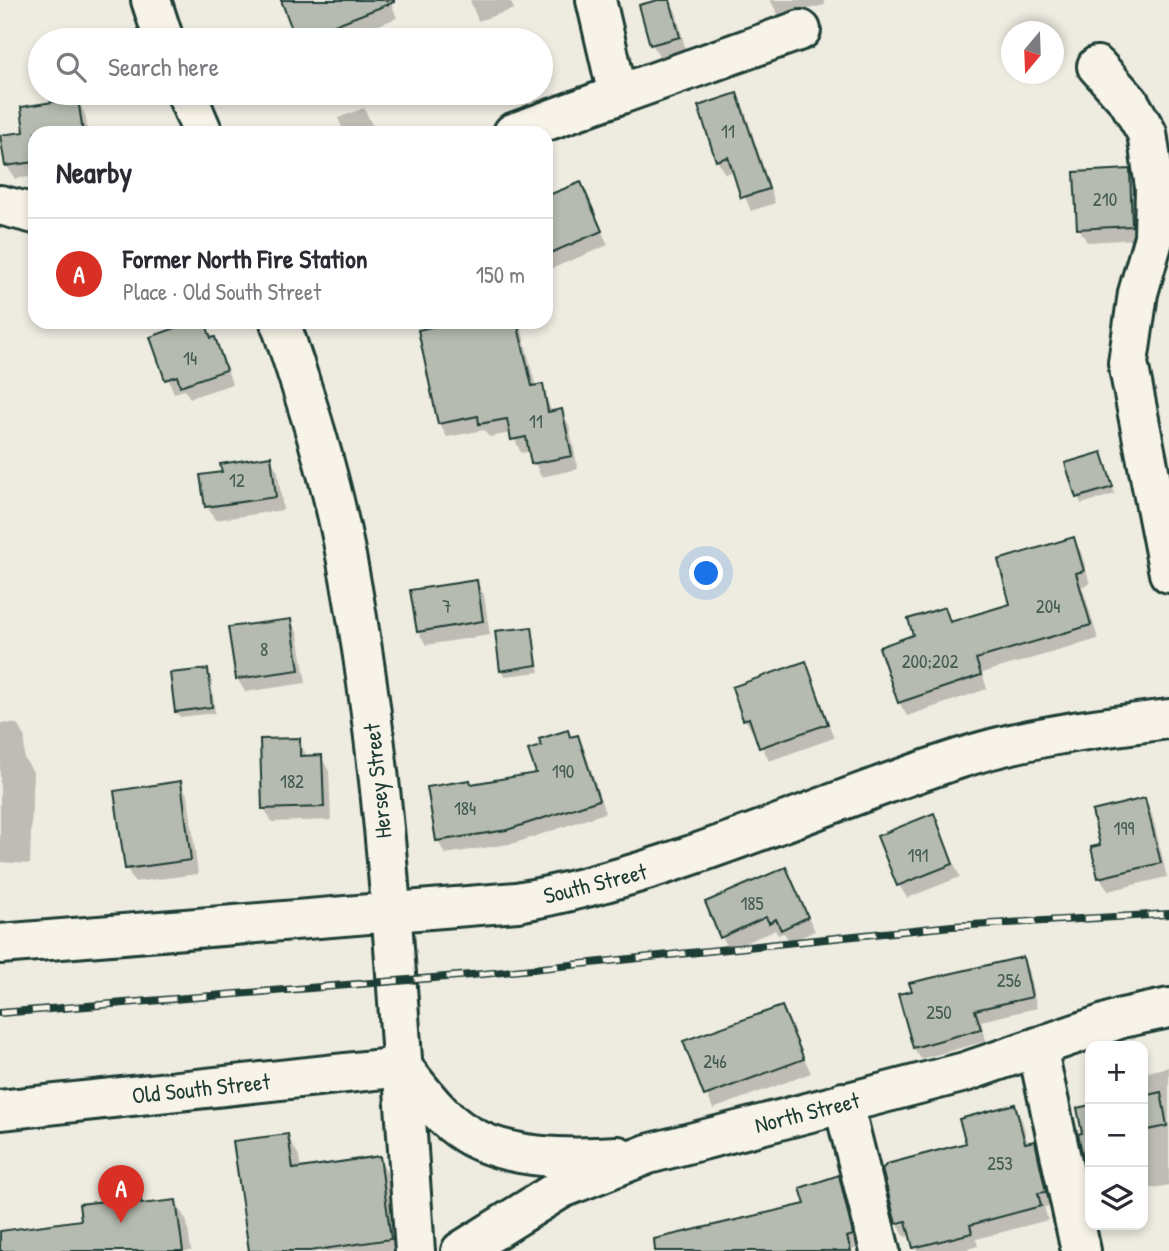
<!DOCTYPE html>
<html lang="en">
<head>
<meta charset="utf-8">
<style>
  body { margin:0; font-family:"Patrick Hand",sans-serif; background:#f2f2f3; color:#2b2b33 }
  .controls { position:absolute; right:21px; bottom:21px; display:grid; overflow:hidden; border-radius:14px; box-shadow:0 4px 10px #0003 }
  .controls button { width:63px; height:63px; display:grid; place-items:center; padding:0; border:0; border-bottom:2px solid #e1e1e2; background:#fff; color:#2b2b33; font:35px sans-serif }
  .compass { position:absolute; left:1001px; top:21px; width:63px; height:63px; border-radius:50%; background:#fff; box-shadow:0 4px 10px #0003; rotate:199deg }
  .you { position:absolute; left:707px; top:574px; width:24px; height:24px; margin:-18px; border:5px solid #fff; border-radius:50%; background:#1a73e8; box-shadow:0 0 0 10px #1a73e833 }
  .badge { display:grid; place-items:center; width:46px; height:46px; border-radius:50%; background:#d93025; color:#fff; font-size:23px; font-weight:700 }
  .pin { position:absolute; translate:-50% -58px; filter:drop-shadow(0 2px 4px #0008) }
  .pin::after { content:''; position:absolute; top:37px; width:24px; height:21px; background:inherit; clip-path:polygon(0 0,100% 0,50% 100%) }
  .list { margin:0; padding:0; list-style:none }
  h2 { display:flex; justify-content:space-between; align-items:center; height:91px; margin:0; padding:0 28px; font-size:30px }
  h2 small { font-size:23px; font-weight:400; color:#7c7c81 }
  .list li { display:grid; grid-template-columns:46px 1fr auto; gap:21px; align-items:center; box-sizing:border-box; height:112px; padding:0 28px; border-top:2px solid #e1e1e2 }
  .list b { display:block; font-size:26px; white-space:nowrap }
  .list p { margin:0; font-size:23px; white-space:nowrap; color:#7c7c81 }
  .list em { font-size:23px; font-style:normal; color:#7c7c81 }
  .icon { flex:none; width:38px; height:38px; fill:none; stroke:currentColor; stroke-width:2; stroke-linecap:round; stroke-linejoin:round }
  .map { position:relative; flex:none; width:1169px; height:1251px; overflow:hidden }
  .search { position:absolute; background:#fff; box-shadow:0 4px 10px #0003; left:28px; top:28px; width:525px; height:77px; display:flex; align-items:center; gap:18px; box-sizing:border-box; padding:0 24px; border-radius:38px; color:#7c7c81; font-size:26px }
  .panel { position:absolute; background:#fff; box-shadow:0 4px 10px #0003; left:28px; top:126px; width:525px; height:203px; border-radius:21px }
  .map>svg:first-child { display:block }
  .shadow { fill:#0003; fill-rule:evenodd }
  .building { fill:#b5bbb0; stroke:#1f3d34; stroke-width:2 }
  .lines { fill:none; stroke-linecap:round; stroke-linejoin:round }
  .minor-casing { stroke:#1f3d34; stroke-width:44 }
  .major-casing { stroke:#1f3d34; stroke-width:44 }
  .minor { stroke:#f7f3e8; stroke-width:38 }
  .major { stroke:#f7f3e8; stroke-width:38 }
  .rail-casing { stroke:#1f3d34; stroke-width:8 }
  .rail { stroke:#f7f3e8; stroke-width:5; stroke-dasharray:16; stroke-linecap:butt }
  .labels { text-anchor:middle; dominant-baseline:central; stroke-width:5; stroke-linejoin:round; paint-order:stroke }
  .number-label { font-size:19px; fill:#445c53 }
  .street-label { font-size:23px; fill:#1f3d34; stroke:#f7f3e8 }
</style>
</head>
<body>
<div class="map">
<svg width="1169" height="1251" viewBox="0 0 1169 1251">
  <rect width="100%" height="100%" fill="#eeece1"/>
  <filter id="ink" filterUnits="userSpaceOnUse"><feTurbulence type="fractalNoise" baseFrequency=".0143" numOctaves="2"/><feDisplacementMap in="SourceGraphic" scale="14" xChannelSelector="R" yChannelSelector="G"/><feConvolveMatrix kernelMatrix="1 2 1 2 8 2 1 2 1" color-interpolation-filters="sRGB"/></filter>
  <g filter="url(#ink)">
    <path class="shadow" d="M289,0H390L397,18L339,40H298L283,2Z
      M470,0H510L514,9L478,21Z
      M665,0H669L676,12L686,51L660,58L652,44Z
      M770,0H824L825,5L779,16Z
      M737,95L744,108L775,203L751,211L734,171L725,174L717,160Z
      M77,100L85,114L88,133H35V176L15,179L7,166L26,134Z
      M364,108L376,133H336L343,130L338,118Z
      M1129,171L1137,184L1139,239L1087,242L1079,228Z
      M580,184L608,245L546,271V198Z
      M198,322H204L222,353L232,384L190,398L185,390L174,393L152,338Z
      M460,322H520L536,388L542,386L552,413L561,411L569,425L578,469L541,477L530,451L521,453L512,433L489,437L484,430L447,437L439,423Z
      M1101,454L1115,494L1081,504L1068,464Z
      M270,458L278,472L283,510L215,520L207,506L224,473Z
      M1073,539L1081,552L1090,584L1082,586L1098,639L982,673L987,689L907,716L899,702L944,609L952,623L1013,605Z
      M476,581L484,595L490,635L426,645L418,631Z
      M291,621L298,634L306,683L245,692L237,678Z
      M531,629L540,672L505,676L502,670Z
      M805,663L834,738L769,761L756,732L753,733L745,719L734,688Z
      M207,671L211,677L215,713L180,717L176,711Z
      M0,723L17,724L25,738L24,758L33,772L30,864L0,862Z
      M567,732L571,739L577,737L585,751L605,813L515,843L445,854L438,841L471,786L538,775L544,747Z
      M299,740L307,757H321L329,771L331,820L272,822L264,808Z
      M180,783L188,796L198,874L134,882L127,868Z
      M1144,800L1152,814L1167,877L1108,891L1100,878L1093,848L1103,846Z
      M933,816L960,877L907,898L899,885Z
      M785,869L815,931L790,942L784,933L778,935L775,930L729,950L722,937Z
      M1022,959L1028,970L1037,1008L981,1021L986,1041L921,1059L914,1048Z
      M781,1008L811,1073L713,1109L686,1042Z
      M1169,1067V1185L1143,1190V1073Z
      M1014,1106L1022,1120L1028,1144L1034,1143L1042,1157L1052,1206L1044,1207L1048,1220L976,1239L978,1246L960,1251H917L912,1235L905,1237L897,1223L884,1170L888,1165L968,1144L961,1120ZM914,1217L915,1220L899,1225V1221Z
      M287,1135L299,1156L301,1170L379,1158L390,1179L400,1251H250Z
      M838,1177L846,1191L860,1249L710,1251L807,1205Z
      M140,1199L144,1206L175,1201L187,1222L191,1251H49L83,1221Z"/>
    <path class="building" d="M281,0H394V2L296,40Z
      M658,0H670L680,37L650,45L639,5Z
      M737,93L769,189L741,198L728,157L716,161L698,106Z
      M78,98L83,133H35V162L5,166L0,135L24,132L21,107Z
      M1130,169L1132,226L1077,229L1074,172Z
      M581,182L602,231L546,255V196Z
      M192,322H205L211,338L215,337L226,370L180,386L177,376L165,380L150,337Z
      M452,322H517L532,386L543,384L548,412L562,409L572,456L531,464L526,437L511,440L507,419L479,424L478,416L438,424L418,330Z
      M1102,452L1113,487L1076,498L1065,463Z
      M271,456L276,497L205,507L200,475L222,472L220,464Z
      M1074,537L1084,571L1076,573L1091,625L976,659L981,675L898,703L879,647L913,635L908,619L945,607L950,622L1010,604L998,560Z
      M477,580L483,621L417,632L410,590Z
      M291,619L299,670L236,679L228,627Z
      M532,627L537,665L500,671L495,631Z
      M806,661L828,724L759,748L749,718L743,720L732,687Z
      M208,669L212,707L175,712L170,673Z
      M568,730L570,737L578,735L599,800L507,830L436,841L427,787L470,780L471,784L536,773L528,750L541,746L539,739Z
      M300,738V756L322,755L324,807L262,809L260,739Z
      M181,781L191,860L125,869L114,791Z
      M1145,798L1161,863L1098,878L1091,847L1100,845L1092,811Z
      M934,813L953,864L897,886L877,836Z
      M786,867L808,917L781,930L776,919L769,923L766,917L720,938L705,902Z
      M1023,957L1032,997L975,1010L981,1029L913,1048L898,994L912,991L909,983Z
      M782,1006L804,1059L704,1096L683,1041Z
      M1161,1092L1167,1126L1143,1131V1096Z
      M1015,1104L1025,1143L1035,1141L1046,1192L1038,1193L1041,1206L970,1225L972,1233L913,1248L906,1221L896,1224L882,1169L887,1164L966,1143L959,1119Z
      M1090,1105V1186H1089L1078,1134L1082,1133L1077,1108Z
      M288,1134L293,1169L380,1156L391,1239L310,1251H249L233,1141Z
      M839,1175L853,1235L847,1237L851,1251H655L654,1239L805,1204L800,1188Z
      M141,1197V1204L176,1200L183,1251H0V1231L81,1220L79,1204Z"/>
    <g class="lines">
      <g class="minor-casing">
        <path id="minor" d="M151,0L164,40
          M1097,66L1129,102L1147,133L1155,187L1154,237L1138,293L1128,363L1169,573
          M186,93L203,133
          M618,95L801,30
          M513,133L618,95L596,0
          M0,205L35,214
          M280,322C306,398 331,477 346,556C390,784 398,1020 415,1251
          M1037,1047L1081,1251
          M843,1102L880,1251
          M0,1110L402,1067C421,1090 440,1118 465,1133C507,1160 571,1159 618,1156
          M461,1251L562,1188L648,1154L965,1072L1122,1018L1169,1008"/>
      </g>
      <g class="major-casing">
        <path id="major" d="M0,944L517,902C671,875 812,806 961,758C1028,736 1099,728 1169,719"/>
      </g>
      <use href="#minor" class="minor"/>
      <use href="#major" class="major"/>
      <g class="rail-casing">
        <path id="rail" d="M0,1013L483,974L952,926L1169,914"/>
      </g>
      <use href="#rail" class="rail"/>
    </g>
  </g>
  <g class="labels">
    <g class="number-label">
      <text x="728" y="131">11</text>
      <text x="1105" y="199">210</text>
      <text x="190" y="358">14</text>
      <text x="536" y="421">11</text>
      <text x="237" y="480">12</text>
      <text x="447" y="606">7</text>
      <text x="1048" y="606">204</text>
      <text x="264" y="649">8</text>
      <text x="930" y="661">200;202</text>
      <text x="563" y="771">190</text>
      <text x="292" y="781">182</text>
      <text x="465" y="808">184</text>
      <text x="1124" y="828">199</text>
      <text x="918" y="855">191</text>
      <text x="752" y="903">185</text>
      <text x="1009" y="980">256</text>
      <text x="939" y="1012">250</text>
      <text x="715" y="1061">246</text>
      <text x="1000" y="1163">253</text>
    </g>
    <g class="street-label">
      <text transform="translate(377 781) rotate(-96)">Hersey Street</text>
      <text transform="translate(595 883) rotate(-14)">South Street</text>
      <text transform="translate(201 1088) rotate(-6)">Old South Street</text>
      <text transform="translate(807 1112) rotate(-14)">North Street</text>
    </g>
  </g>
</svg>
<div class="controls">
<button>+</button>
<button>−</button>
<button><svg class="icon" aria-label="layers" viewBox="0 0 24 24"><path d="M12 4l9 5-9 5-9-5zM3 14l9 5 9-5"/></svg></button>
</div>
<svg class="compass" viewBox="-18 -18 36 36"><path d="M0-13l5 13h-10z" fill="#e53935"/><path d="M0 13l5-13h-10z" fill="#7c7c81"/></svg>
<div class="you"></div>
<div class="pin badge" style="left:121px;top:1223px">A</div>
<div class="search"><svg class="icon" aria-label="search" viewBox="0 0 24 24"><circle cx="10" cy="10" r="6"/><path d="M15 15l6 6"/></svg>Search here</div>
<section class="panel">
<h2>Nearby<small></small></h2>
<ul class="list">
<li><span class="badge">A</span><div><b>Former North Fire Station</b><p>Place · Old South Street</p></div><em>150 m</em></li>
</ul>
</section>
</div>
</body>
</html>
